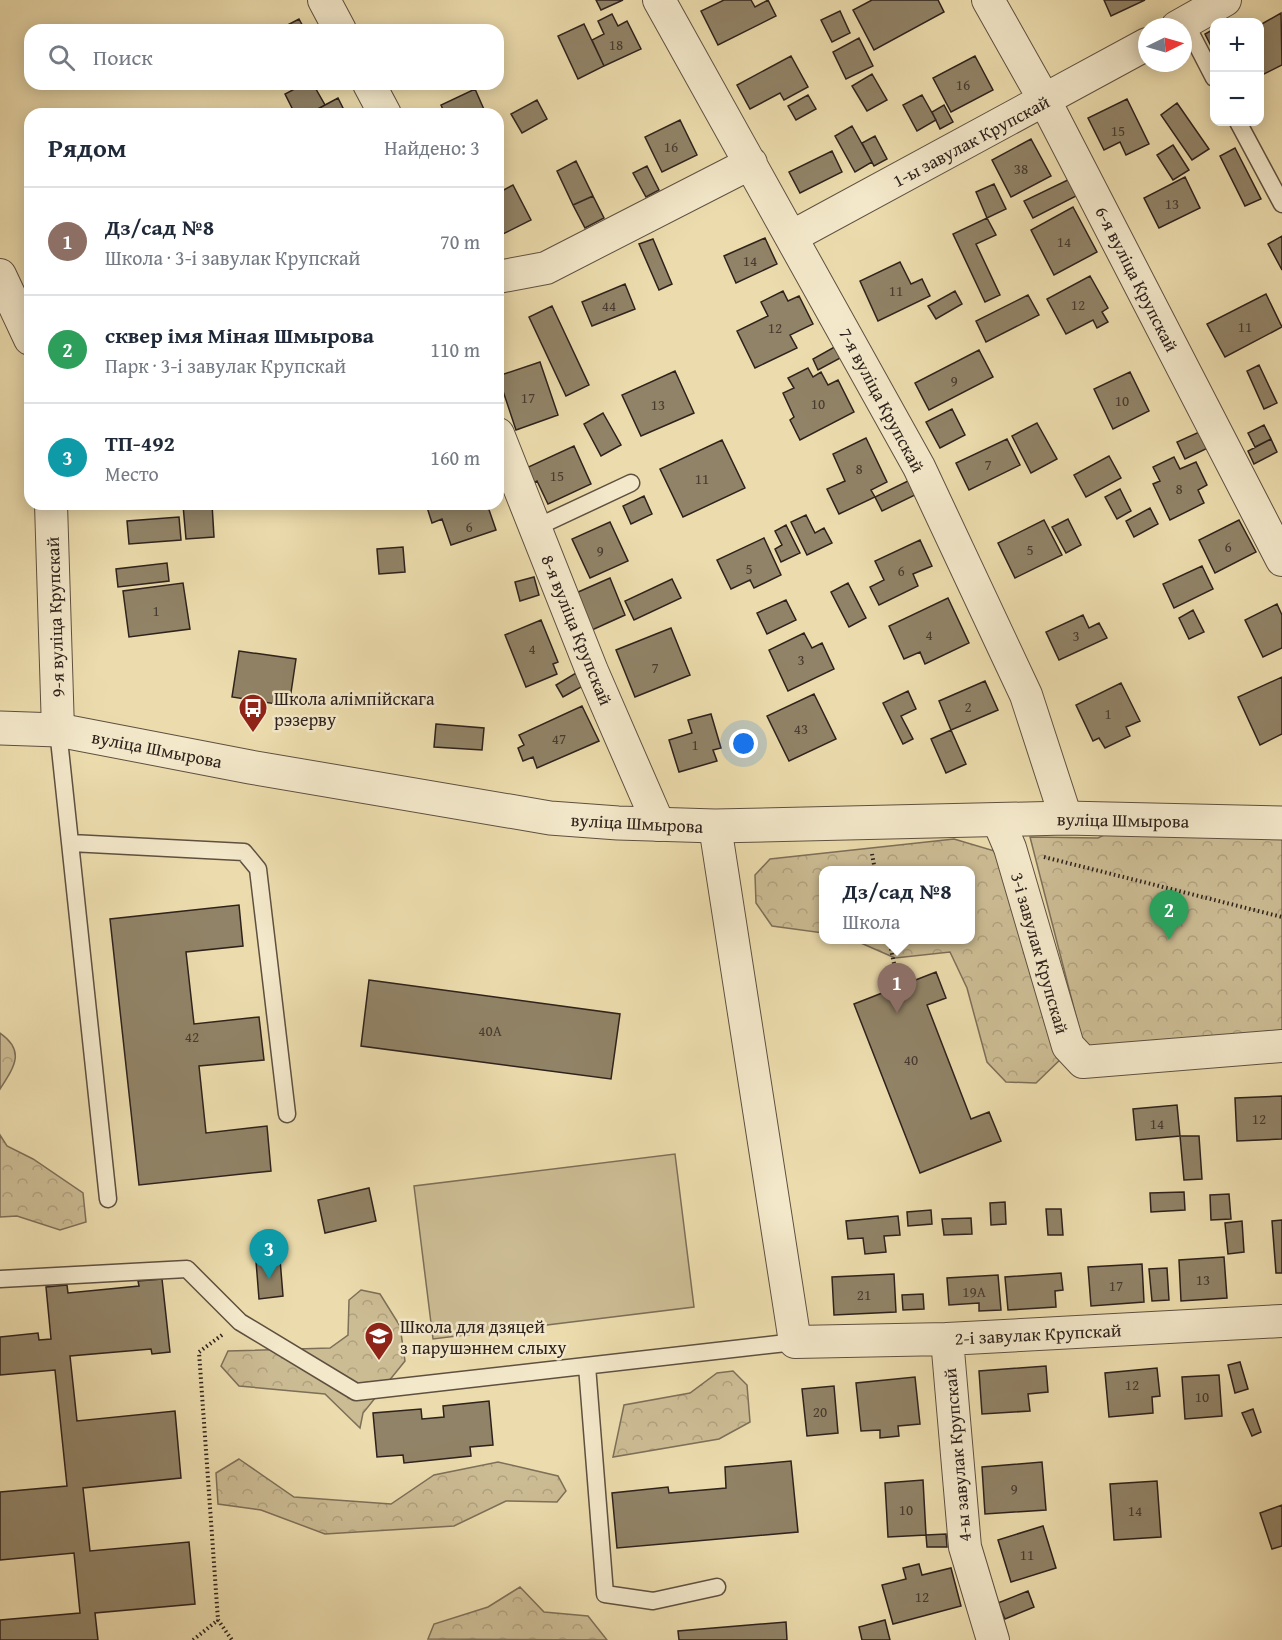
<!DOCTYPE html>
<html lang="ru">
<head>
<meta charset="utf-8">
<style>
  body { margin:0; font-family:"Gentium Book Plus",serif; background:#f2f2f3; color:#1f2937 }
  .controls { position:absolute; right:18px; top:18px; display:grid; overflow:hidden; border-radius:12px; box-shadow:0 3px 15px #0003 }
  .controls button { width:54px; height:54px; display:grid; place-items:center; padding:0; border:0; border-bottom:2px solid #e0e1e3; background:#fff; color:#1f2937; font:30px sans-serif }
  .compass { position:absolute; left:1138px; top:18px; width:54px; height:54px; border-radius:50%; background:#fff; box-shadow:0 3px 15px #0003; rotate:85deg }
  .you { position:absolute; left:744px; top:744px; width:21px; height:21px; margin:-15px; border:4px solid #fff; border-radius:50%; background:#1a73e8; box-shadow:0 0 0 9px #1a73e833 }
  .badge { display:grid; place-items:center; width:39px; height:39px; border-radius:50%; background:#0b8043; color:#fff; font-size:20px; font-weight:700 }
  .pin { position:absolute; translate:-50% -50px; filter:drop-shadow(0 2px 3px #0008) }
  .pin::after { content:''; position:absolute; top:32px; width:21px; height:18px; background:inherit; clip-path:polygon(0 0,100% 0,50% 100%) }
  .popup { position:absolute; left:819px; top:866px; width:156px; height:78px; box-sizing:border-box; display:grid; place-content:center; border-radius:12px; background:#fff; filter:drop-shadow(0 2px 4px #0005); font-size:20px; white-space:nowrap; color:#747a83 }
  .popup b { font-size:22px; color:#1f2937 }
  .popup::after { content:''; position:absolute; left:50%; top:100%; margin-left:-12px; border:12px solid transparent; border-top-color:#fff }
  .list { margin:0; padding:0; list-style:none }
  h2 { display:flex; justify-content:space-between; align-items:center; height:78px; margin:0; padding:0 24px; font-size:26px }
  h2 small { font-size:20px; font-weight:400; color:#747a83 }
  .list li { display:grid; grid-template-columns:39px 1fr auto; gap:18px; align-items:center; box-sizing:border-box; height:108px; padding:0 24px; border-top:2px solid #e0e1e3 }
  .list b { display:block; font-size:22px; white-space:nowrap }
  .list p { margin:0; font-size:20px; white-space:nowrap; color:#747a83 }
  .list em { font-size:20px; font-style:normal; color:#747a83 }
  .icon { flex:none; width:33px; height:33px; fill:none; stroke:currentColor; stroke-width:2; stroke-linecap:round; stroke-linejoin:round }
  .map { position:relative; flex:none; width:1282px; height:1640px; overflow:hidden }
  .search { position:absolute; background:#fff; box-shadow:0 3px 15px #0003; left:24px; top:24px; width:480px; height:66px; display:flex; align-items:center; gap:15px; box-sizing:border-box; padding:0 21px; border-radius:18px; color:#747a83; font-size:22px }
  .panel { position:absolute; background:#fff; box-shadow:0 3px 15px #0003; left:24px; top:108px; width:480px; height:402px; border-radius:18px }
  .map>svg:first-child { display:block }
  .grass { fill:#ccbc94; stroke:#7d6f58; stroke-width:1.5 }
  .forest { fill:url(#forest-crowns); stroke:#7d6f58; stroke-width:1.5 }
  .building { fill:#918367; stroke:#2e221c; stroke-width:1.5 }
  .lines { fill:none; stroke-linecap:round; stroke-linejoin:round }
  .service-casing { stroke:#5e5040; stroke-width:19 }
  .minor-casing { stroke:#5e5040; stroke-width:34 }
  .tertiary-casing { stroke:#5e5040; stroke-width:35 }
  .path { stroke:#2e221c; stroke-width:4; stroke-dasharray:1.5 3; stroke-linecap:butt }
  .service { stroke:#f3e8ca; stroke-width:16 }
  .minor { stroke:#f3e8ca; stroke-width:32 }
  .tertiary { stroke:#f3e8ca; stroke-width:33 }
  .labels { text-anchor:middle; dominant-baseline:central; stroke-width:5; stroke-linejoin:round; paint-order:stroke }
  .number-label { font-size:15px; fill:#473a2f }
  .street-label { font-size:18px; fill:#2e221c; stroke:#f3e8ca }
  .poi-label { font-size:18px; fill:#2e221c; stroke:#f3e8ca; text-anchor:start }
</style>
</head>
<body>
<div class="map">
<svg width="1282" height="1640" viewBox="0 0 1282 1640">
  <defs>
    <pattern id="forest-crowns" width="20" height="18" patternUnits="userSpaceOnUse" patternTransform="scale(1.5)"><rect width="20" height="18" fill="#ccbc94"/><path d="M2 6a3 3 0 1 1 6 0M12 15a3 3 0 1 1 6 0" fill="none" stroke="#b0a17f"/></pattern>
  </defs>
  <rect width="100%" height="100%" fill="#ecdcad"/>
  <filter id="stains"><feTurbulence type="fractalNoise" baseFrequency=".00333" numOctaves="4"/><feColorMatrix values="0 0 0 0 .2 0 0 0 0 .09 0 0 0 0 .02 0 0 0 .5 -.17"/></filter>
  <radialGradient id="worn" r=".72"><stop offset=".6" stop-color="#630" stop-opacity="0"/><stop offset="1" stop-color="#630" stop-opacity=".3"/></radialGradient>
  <path class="grass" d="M675,1154L694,1307L433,1339L414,1186Z"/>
  <path class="forest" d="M1282,833V1039L1086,1055L1030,837L1098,838L1106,834Z
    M954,839L998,852L1065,1055L1036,1083L1006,1082L987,1062L967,988L950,952L895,958L854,940H970V870H824L823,933L772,926L756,903L755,875L770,859Z
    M0,1033C26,1051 14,1067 0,1089Z
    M0,1135L7,1146L33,1159L83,1193L86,1222L60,1230L17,1216L0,1217Z
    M361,1290L380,1294L400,1326L405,1361L363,1413L360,1428L325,1394L239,1386L221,1366L228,1351L330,1348L348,1335L349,1300Z
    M733,1371L747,1385L750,1422L719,1439L613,1457L624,1405L690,1393L717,1373Z
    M239,1459L294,1497L391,1504L434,1475L498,1462L558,1476L566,1491L557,1502L506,1501L454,1526L325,1534L261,1510L218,1504L216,1473Z
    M520,1587L544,1612L588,1616L607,1640L428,1639L434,1624L488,1607Z"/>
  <path class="building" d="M596,0H623L601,10Z
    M724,0H751L755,7L768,0L776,16L718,45L701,11Z
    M872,0H938L944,12L874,50L853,10Z
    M1104,0H1145L1111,16Z
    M840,11L850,33L832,42L821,20Z
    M1281,13L1282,65L1260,76V25Z
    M612,14L618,26L627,21L641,49L604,66L592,40L604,34L598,21Z
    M299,19L305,30H278Z
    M584,24L604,66L578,79L558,36Z
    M1214,29V52L1205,34Z
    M859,38L873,66L846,79L833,52Z
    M791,56L808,87L784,100L780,93L750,109L737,85Z
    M975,56L993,90L951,112L933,78Z
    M872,74L887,100L867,111L852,86Z
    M304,84H313L325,105L310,114H295L285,94Z
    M475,89L486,114H445L441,105Z
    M808,95L816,109L796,120L788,106Z
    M922,95L936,120L917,131L903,105Z
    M338,98L346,114L310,113L325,105Z
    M1127,99L1149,144L1126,155L1120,142L1104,150L1088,118Z
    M537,100L547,119L522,133L511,114Z
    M1177,103L1209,149L1192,160L1161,115Z
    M944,105L953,122L940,129L932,112Z
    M680,120L697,155L662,172L645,137Z
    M852,126L872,162L855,172L835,136Z
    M875,136L887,159L874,166L862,143Z
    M1031,139L1051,176L1011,197L992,160Z
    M1173,145L1189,170L1173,180L1157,155Z
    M1235,148L1261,199L1245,206L1220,156Z
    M832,151L842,172L800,193L789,172Z
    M576,161L593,196L573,205L557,171Z
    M647,166L659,190L646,197L633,173Z
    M1074,177L1082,193L1033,218L1024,201Z
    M1185,177L1200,208L1159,228L1144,198Z
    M994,184L1006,209L987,218L976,192Z
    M513,185L531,220L501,235L498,229V193Z
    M593,196L604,218L585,228L573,205Z
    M1073,207L1097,252L1054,275L1031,230Z
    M987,218L996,235L976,244L1000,295L985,302L953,234Z
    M1282,236V270L1268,244Z
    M765,238L777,264L736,283L724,256Z
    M653,239L672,284L659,290L639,244Z
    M900,262L911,284L922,279L930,296L878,321L860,281Z
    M1090,276L1108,308L1102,312L1108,322L1097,328L1093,320L1066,334L1047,299Z
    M625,284L635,309L592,326L582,302Z
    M783,291L788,301L799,296L813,324L790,335L797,348L755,368L737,331L768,316L761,302Z
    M955,291L962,304L936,319L928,306Z
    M1266,294L1282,327L1225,357L1207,324Z
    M1028,295L1039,315L986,342L976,321Z
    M552,306L589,385L566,396L529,317Z
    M838,345L844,356L818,370L813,359Z
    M979,350L993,377L929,410L915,383Z
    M540,362L558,415L516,430L498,376Z
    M1259,365L1277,403L1264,409L1247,371Z
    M808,368L813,377L821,372L828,385L838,380L854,412L800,440L790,420L794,417L783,393L794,388L788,378Z
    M675,371L694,413L641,436L622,395Z
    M1130,372L1149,411L1113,429L1094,389Z
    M952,409L965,435L940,448L926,422Z
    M603,413L621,445L601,456L584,424Z
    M1037,423L1057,459L1031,473L1012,436Z
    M1264,425L1271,439L1255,447L1248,433Z
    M1206,429L1214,445L1185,459L1177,442Z
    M866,438L887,482L871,490L875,497L839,514L827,489L845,481L833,454Z
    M1007,439L1020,465L969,490L956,463Z
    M1271,439L1277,452L1254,464L1248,451Z
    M722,440L745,488L683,517L660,469Z
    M574,446L591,484L548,504L537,481L531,484L524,469Z
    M1109,456L1121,478L1086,497L1074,475Z
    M1174,457L1180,469L1196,462L1207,485L1198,490L1204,503L1170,520L1153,484L1160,481L1153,467Z
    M910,480L917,494L882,511L875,497Z
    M1120,489L1131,511L1117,519L1105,497Z
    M644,496L652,514L631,524L623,506Z
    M212,504L214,537L186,539L183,505Z
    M426,504H487L496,530L451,545L442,519L432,523Z
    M1150,508L1158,524L1134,537L1126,521Z
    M806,515L815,533L824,528L832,543L807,555L791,522Z
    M179,517L181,540L129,544L127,521Z
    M1068,519L1081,545L1066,553L1052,527Z
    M1044,520L1062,555L1015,578L998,543Z
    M1239,520L1256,552L1215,573L1199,540Z
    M610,522L628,561L590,578L572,539Z
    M786,525L800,553L781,562L775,549L782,545L775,531Z
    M764,538L781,575L754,588L750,580L731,589L717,560Z
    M920,540L932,566L913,574L918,586L879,605L870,587L884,580L875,561Z
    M403,547L405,572L379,574L377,549Z
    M167,563L169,581L118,587L116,569Z
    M1202,566L1213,589L1174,608L1163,584Z
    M534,577L539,595L520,601L515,582Z
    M610,578L625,615L592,630L576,593Z
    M672,579L681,598L634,620L625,601Z
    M183,583L190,629L129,637L123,591Z
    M848,583L866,618L849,627L831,592Z
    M948,598L969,643L925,664L920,652L904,659L889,626Z
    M786,600L796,620L767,634L757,613Z
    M1277,604L1282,615V648L1263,657L1245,620Z
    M1193,610L1204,632L1189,639L1179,618Z
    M1083,615L1089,628L1099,623L1107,638L1059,660L1046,632Z
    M541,620L558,662L553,664L557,674L526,687L505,635Z
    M671,628L690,675L635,697L616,650Z
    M804,633L812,648L822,643L834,669L788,691L769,650Z
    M239,651L296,659L289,706L232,697Z
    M576,673L583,686L563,697L556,685Z
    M1282,677V734L1260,745L1238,697Z
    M985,681L998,710L951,730L939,701Z
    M1121,683L1140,721L1126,727L1130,736L1105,748L1099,738L1093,741L1076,705Z
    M908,691L916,709L901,716L913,739L903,744L883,703Z
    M814,694L836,739L789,761L767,716Z
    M582,706L599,741L537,768L533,757L523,761L518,748L524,745L519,735Z
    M711,714L721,748L713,750L717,761L679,772L669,740L692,733L688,720Z
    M436,724L484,728L482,750L434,747Z
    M951,730L966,764L946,773L931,739Z
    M239,905L243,946L186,952L194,1024L259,1017L264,1060L199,1066L206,1133L267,1126L271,1171L139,1185L110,919Z
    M936,972L946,998L927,1005L971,1119L989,1112L1001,1141L920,1173L854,1004Z
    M369,980L620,1014L611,1079L361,1046Z
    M1282,1096V1139L1237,1141L1235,1098Z
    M1177,1105L1180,1136L1136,1140L1133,1109Z
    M1180,1136H1199L1202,1179L1184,1180Z
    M369,1188L376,1221L325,1233L318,1200Z
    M1184,1192L1185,1210L1151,1212L1150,1193Z
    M1229,1194L1231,1219L1211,1220L1210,1195Z
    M1005,1202L1006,1224L991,1225L990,1203Z
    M1046,1209H1061L1063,1235H1048Z
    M931,1210L932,1224L908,1226L907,1212Z
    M898,1216L900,1235L884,1236L886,1252L865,1254L863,1238L848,1239L846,1221Z
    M971,1218L972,1234L944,1235L942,1219Z
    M1282,1220V1273H1276L1272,1221Z
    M1242,1221L1244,1252L1228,1254L1225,1223Z
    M1224,1257L1227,1298L1181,1301L1179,1260Z
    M280,1259L283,1296L259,1299L256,1261Z
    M1142,1264L1144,1302L1091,1306L1088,1267Z
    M1167,1268L1169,1300L1152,1301L1149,1269Z
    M1061,1273L1063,1290L1055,1291L1056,1307L1008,1310L1005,1277Z
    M894,1274L896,1312L834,1315L832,1277Z
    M998,1275L1001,1310L979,1311V1303L949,1305L947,1278Z
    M162,1279L170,1352L152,1354L151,1349L70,1356L77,1421L175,1411L181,1478L83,1488L90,1551L189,1542L195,1604L95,1613L98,1640H0V1620L80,1613L74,1553L0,1560V1492L67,1486L55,1370L0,1375V1337L38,1333L39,1340L51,1339L46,1287L67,1285L68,1293L139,1286L138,1281Z
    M923,1294L924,1309L903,1310L902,1295Z
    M1240,1362L1248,1389L1235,1393L1228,1365Z
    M1046,1366L1048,1392L1028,1394L1030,1411L982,1414L979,1371Z
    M1157,1368L1160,1396L1152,1397L1153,1413L1109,1417L1105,1373Z
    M1219,1375L1222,1416L1185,1419L1182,1377Z
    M915,1377L920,1424L898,1426L899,1436L880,1438V1430L861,1431L856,1383Z
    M834,1386L838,1433L807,1436L802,1389Z
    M489,1401L493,1445L470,1447L471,1456L404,1463L403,1455L377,1457L373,1413L421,1409L422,1419L444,1417L443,1406Z
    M1253,1409L1261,1432L1252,1436L1242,1413Z
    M791,1461L798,1532L617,1548L612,1493L668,1487L669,1493L726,1488L725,1467Z
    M1042,1462L1046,1510L985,1514L982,1467Z
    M923,1480L926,1535L888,1537L885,1483Z
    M1157,1481L1161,1537L1114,1540L1110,1484Z
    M1282,1505V1546L1272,1549L1260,1513Z
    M1043,1526L1056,1568L1011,1582L998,1540Z
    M946,1534L947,1547H927L926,1535Z
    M919,1564L922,1575L951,1568L961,1606L893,1624L882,1585L906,1579L903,1568Z
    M1028,1591L1034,1607L1005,1619L998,1603Z
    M885,1620L890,1640H862L859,1627Z
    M786,1622L787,1640H679L678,1631Z"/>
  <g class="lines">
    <g class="service-casing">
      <path id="service" d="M1185,22L1214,78
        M1238,122L1282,204
        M535,528L631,483
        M58,730L108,1199
        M71,843L244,852L258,869L287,1114
        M0,1279L187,1269L240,1322L356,1392L795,1342
        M587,1366L605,1594L653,1601L717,1587"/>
    </g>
    <g class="minor-casing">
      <path id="minor" d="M324,0L340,30
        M659,0L919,467L1026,695L1066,818
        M988,0L1045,101L1282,560
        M1177,27L1225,0
        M369,84L385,114
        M793,236L1147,44
        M0,275L30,339
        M498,277L546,268L751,163
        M498,434L592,671L659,825
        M51,504L58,730
        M998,820L1010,848L1068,1046L1083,1062L1282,1046
        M715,826L795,1342L947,1339L1282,1321
        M947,1339L965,1547L993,1640"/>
    </g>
    <g class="tertiary-casing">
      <path id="tertiary" d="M0,728L58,730L250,767L550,818L618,823L715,826L1066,818L1282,823"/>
    </g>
    <path class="path" d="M872,854L875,870
      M1044,857L1282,917
      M889,940L896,973
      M222,1335L199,1352L218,1620L232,1640
      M193,1640L218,1620"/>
    <use href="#service" class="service"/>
    <use href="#minor" class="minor"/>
    <use href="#tertiary" class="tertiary"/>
  </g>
  <defs>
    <g id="bus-pin" transform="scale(1.5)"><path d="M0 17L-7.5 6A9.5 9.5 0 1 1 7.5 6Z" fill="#8f2418" stroke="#f3e8ca"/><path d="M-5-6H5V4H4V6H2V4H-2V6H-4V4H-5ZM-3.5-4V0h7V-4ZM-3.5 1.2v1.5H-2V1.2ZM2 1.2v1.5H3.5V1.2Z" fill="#fff"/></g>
    <g id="school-pin" transform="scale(1.5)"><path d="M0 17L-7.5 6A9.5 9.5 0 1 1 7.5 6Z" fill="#8f2418" stroke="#f3e8ca"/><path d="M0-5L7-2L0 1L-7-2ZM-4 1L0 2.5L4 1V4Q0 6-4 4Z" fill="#fff"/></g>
  </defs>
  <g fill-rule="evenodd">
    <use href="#bus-pin" x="253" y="708"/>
    <use href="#school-pin" x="379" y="1336"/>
  </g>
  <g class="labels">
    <g class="number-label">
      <text x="616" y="44">18</text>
      <text x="963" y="84">16</text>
      <text x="1118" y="130">15</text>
      <text x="671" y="146">16</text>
      <text x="1021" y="168">38</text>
      <text x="1172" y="203">13</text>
      <text x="1064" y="241">14</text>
      <text x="750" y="260">14</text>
      <text x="896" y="290">11</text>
      <text x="1078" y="304">12</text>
      <text x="609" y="305">44</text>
      <text x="1245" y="326">11</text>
      <text x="775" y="327">12</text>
      <text x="954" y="380">9</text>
      <text x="528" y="397">17</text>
      <text x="1122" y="400">10</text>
      <text x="818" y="403">10</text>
      <text x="658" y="404">13</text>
      <text x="988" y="464">7</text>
      <text x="859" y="468">8</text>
      <text x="557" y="475">15</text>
      <text x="702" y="478">11</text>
      <text x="1179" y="488">8</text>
      <text x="469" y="526">6</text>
      <text x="1228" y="546">6</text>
      <text x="1030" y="549">5</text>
      <text x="600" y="550">9</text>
      <text x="749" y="568">5</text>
      <text x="901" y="570">6</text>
      <text x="156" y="610">1</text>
      <text x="929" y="634">4</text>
      <text x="1076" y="635">3</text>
      <text x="532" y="648">4</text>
      <text x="801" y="659">3</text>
      <text x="655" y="667">7</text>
      <text x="968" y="706">2</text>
      <text x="1108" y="713">1</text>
      <text x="801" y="728">43</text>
      <text x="559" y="738">47</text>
      <text x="695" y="744">1</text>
      <text x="490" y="1030">40А</text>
      <text x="192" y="1036">42</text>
      <text x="911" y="1059">40</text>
      <text x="1259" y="1118">12</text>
      <text x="1157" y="1123">14</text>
      <text x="1203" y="1279">13</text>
      <text x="1116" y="1285">17</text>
      <text x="974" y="1291">19А</text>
      <text x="864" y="1294">21</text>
      <text x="1132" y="1384">12</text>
      <text x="1202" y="1396">10</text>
      <text x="820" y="1411">20</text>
      <text x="1014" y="1488">9</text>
      <text x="906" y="1509">10</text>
      <text x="1135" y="1510">14</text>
      <text x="1027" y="1554">11</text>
      <text x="922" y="1596">12</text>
    </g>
    <g class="street-label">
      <text transform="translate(971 141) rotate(-28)">1-ы завулак Крупскай</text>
      <text transform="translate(1137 279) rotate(63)">6-я вуліца Крупскай</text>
      <text transform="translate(882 400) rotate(62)">7-я вуліца Крупскай</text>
      <text transform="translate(55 617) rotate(-92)">9-я вуліца Крупскай</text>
      <text transform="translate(577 630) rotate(68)">8-я вуліца Крупскай</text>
      <text transform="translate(157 749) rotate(11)">вуліца Шмырова</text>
      <text transform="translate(1123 820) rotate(1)">вуліца Шмырова</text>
      <text transform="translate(637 823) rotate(3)">вуліца Шмырова</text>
      <text transform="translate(1040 953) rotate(74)">3-і завулак Крупскай</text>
      <text transform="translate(1038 1334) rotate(-3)">2-і завулак Крупскай</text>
      <text transform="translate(957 1455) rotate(-95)">4-ы завулак Крупскай</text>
    </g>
    <g class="poi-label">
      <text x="274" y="698">Школа алімпійскага<tspan x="274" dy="21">рэзерву</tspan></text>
      <text x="400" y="1326">Школа для дзяцей<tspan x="400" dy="21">з парушэннем слыху</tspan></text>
    </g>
  </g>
  <rect width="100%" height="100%" filter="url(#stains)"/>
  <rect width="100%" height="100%" fill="url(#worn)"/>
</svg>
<div class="controls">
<button>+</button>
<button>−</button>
</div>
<svg class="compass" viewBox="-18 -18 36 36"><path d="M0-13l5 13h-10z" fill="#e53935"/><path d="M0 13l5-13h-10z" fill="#747a83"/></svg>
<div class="you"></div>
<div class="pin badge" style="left:897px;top:1013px;background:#8d6e63">1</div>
<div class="popup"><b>Дз/сад №8</b>Школа</div>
<div class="pin badge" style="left:1169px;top:940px;background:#2e9e5b">2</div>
<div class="pin badge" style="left:269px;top:1279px;background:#0f9aa8">3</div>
<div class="search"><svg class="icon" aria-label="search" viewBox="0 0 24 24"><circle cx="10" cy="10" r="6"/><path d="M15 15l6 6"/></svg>Поиск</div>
<section class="panel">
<h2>Рядом<small>Найдено: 3</small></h2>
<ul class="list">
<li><span class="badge" style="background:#8d6e63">1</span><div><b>Дз/сад №8</b><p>Школа · 3-і завулак Крупскай</p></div><em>70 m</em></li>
<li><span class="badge" style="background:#2e9e5b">2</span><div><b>сквер імя Міная Шмырова</b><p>Парк · 3-і завулак Крупскай</p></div><em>110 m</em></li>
<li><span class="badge" style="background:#0f9aa8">3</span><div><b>ТП-492</b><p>Место</p></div><em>160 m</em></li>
</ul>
</section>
</div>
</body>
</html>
